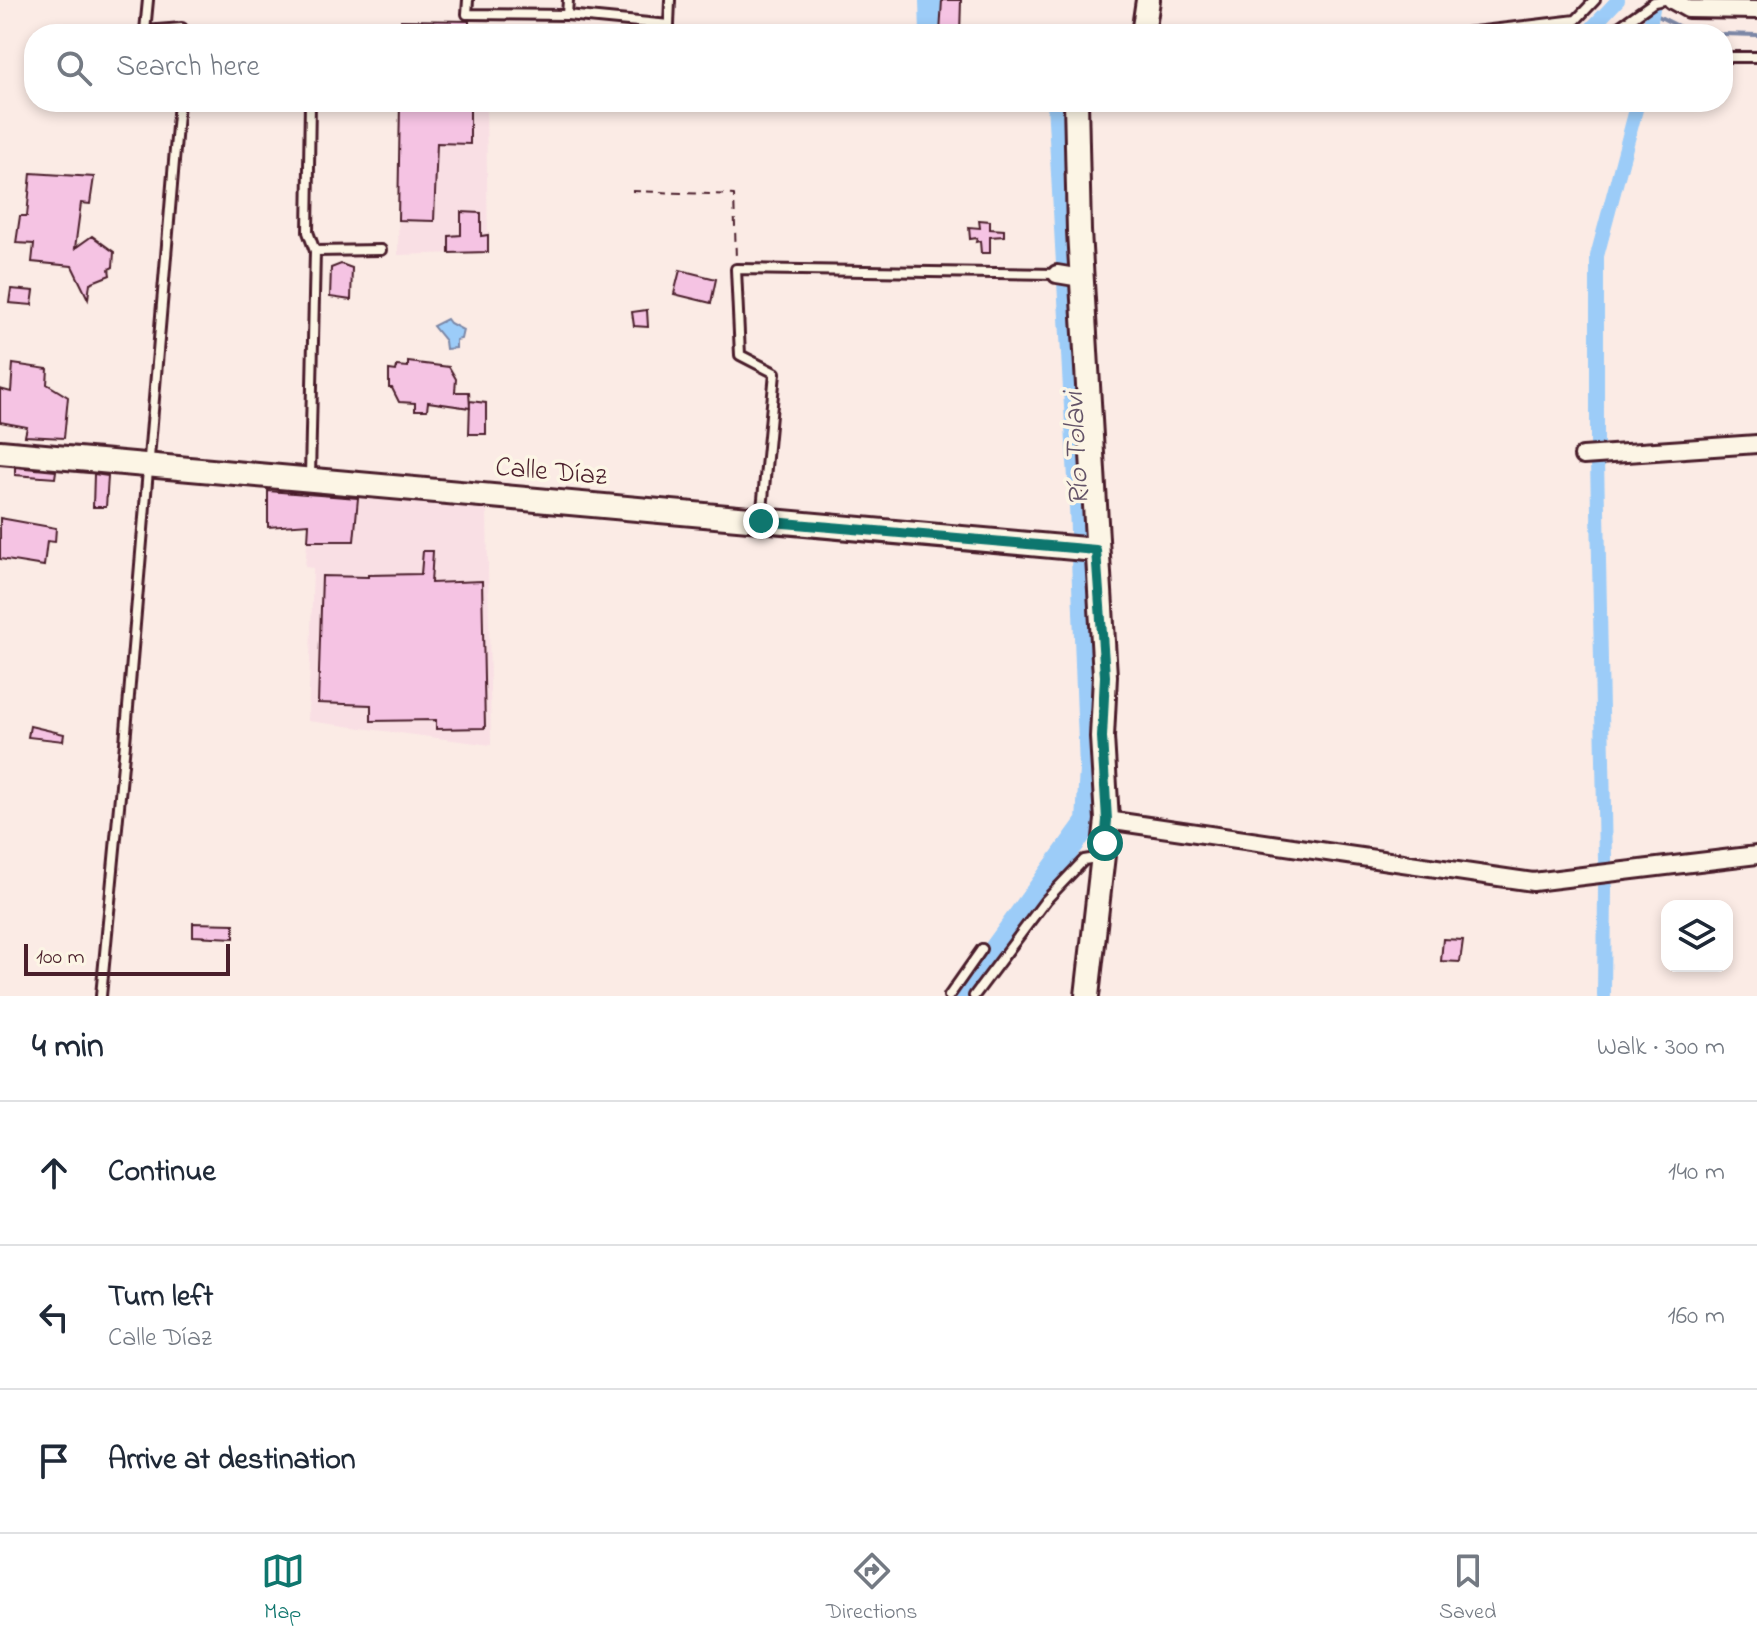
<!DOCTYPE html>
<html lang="en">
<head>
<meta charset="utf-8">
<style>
  body { margin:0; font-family:"Indie Flower",sans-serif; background:#f2f2f3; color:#1f2937 }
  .controls { position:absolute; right:24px; bottom:24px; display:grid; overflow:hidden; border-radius:16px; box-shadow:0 4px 12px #0003 }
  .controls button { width:72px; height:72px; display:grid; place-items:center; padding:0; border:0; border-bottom:2px solid #e0e1e3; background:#fff; color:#1f2937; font:40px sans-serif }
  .scale { position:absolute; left:24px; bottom:20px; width:206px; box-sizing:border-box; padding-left:8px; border:4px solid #4a1f2b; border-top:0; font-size:22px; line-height:28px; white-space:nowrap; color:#4a1f2b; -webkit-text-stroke:6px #fcf5e5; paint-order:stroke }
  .stop { position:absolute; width:24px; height:24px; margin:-18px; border:6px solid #0f766e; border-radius:50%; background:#fff }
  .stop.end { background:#0f766e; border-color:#fff; box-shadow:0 2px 8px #0008 }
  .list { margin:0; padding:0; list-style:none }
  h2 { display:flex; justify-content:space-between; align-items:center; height:104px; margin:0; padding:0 32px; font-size:34px }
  h2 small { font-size:26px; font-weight:400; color:#747a83 }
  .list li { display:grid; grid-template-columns:52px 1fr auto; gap:24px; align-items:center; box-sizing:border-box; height:144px; padding:0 32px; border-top:2px solid #e0e1e3 }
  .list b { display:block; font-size:30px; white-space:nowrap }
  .list p { margin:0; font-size:26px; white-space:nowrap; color:#747a83 }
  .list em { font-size:26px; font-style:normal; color:#747a83 }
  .icon { flex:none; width:44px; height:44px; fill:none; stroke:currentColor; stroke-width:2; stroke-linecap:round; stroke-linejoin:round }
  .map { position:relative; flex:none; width:1757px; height:996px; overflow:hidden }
  .search { position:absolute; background:#fff; box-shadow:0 4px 12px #0003; left:24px; right:24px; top:24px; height:88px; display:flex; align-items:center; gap:20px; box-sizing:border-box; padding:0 28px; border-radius:32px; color:#747a83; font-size:30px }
  .sheet { height:536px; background:#fff }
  nav { display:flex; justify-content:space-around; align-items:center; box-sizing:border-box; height:112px; border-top:2px solid #e0e1e3; background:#fff; font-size:22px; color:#747a83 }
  nav a { display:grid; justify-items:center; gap:4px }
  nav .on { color:#0f766e }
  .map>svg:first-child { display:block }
  .built { fill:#f9dfe4 }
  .water { fill:#9cccf8; stroke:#7b87a6; stroke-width:2 }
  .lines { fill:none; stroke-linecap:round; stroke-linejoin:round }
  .stream { stroke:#7b87a6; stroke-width:4 }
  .canal { stroke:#9cccf8; stroke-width:14 }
  .river { stroke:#9cccf8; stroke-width:24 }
  .building { fill:#f5c3e3; stroke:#4a1f2b; stroke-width:2 }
  .lane-casing { stroke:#4a1f2b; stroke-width:14 }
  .street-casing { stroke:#4a1f2b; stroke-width:22 }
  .secondary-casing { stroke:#4a1f2b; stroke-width:28 }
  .path { stroke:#4a1f2b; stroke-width:2; stroke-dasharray:8 6; stroke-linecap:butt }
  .lane { stroke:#fcf5e5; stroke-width:8 }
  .street { stroke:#fcf5e5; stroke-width:16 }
  .secondary { stroke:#fcf5e5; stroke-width:22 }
  .route { stroke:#0f766e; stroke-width:10 }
  .labels { text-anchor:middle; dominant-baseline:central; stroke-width:7; stroke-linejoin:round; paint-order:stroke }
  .street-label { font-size:28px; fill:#4a1f2b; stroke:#fcf5e5 }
  .water-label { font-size:30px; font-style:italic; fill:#635368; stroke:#fcf5e5 }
</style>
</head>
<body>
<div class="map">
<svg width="1757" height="996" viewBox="0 0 1757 996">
  <rect width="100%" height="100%" fill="#fbebe5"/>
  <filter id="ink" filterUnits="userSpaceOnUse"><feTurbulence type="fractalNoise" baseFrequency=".0125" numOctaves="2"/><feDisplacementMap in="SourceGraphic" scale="16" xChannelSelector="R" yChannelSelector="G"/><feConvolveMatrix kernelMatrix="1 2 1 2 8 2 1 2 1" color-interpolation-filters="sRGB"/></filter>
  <g filter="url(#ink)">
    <path class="built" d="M400,102H486L488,252L398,255Z
      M312,487L487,510L491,745L308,721L313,568L305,567Z"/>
    <path class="water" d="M447,319L450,323L463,330L461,339L456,340V348L446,349L445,341L433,326Z"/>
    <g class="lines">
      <path class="stream" d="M1654,2L1656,15L1692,33L1719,34
        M1723,34L1757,35"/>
      <path class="canal" d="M1583,34L1587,33L1618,0
        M1649,34L1654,2
        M1605,860L1597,460V256L1638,102
        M1604,996L1605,887"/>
      <path class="river" d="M931,0L932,34
        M962,996L1088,822L1091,769L1080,479L1059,102"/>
    </g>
    <path class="building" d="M942,0H961L960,34H940Z
      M401,20L469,21V34H401Z
      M400,102H470V144L437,143L434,221L398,220Z
      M31,173L94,177L90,204L81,203L75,248L92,236L114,252L113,267L109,269L110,275L90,283L88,299L72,266L32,262L34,244L16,243L20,216H27Z
      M461,212L481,213V236L488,235V252L449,253V236L461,235Z
      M979,220L990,221V229L1004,230V236L990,237V253H981L980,241L976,242L977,238L970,239L969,227L980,228Z
      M341,264L352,268L351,300L330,297L331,268Z
      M680,270L716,279L711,303L674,294Z
      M11,289L34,291L32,305L9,303Z
      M647,310L648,327L634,326L632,312Z
      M408,362L449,367L456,379L455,392H469L470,408L428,402L427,410H415V403L399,402L392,388H389V370L396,371L397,366L408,367Z
      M13,364L48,369L47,384L68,397L64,438L25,436L27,427L0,422V389L11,392Z
      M470,401L486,403V434H469Z
      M15,467L56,471L55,478L15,475Z
      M94,474L108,476L106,507H93Z
      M268,491L358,498L354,541H308L309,524L268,527Z
      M0,518L56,528L55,542L47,541L44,566L0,559Z
      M423,551H433L431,583L482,581L485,728L436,729V720L371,721V705L318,703L322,576L368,577V575L421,574Z
      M30,726L64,734L63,741L28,737Z
      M193,923L234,924V938L193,936Z
      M1443,939L1463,940L1460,962L1441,961Z"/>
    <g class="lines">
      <g class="lane-casing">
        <path id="lane" d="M148,0L145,31L182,28V34
          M468,0L467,14L567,15L669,25L670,0
          M567,15L568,0
          M311,34V33
          M1457,34L1576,20L1595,0
          M1609,34L1654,2L1664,0
          M1723,57H1757
          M310,102L308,232L315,251L310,476
          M315,251L381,250
          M761,520L775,373L740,355L736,269L1057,274
          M101,996L125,743L179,102
          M949,996L982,949
          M974,996L1046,900L1084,860L1102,857"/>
      </g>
      <g class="street-casing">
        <path id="street" d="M1672,0L1688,9L1757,10
          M1057,274L1081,278
          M1583,456L1757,444
          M1107,820L1533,882L1757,855"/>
      </g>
      <g class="secondary-casing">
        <path id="secondary" d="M1143,34L1148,0
          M1076,102L1079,231L1105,676L1102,737L1107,820L1087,996
          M0,452L1096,550"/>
      </g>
      <path class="path" d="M632,191L734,195L736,259"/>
      <use href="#lane" class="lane"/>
      <use href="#street" class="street"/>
      <use href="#secondary" class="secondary"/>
    </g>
  </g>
  <g class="lines" filter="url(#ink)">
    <path class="route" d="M761,521L1096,550L1105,676L1102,737L1107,820L1105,843"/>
  </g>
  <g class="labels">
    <g class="street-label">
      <text transform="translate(551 473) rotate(5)">Calle Díaz</text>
    </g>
    <g class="water-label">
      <text transform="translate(1078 449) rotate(-93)">Río Tolavi</text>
    </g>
  </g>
</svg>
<div class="controls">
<button><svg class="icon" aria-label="layers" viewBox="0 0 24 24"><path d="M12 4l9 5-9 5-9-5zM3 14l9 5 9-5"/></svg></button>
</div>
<div class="scale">100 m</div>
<div class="stop" style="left:1105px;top:843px"></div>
<div class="stop end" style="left:761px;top:521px"></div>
<div class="search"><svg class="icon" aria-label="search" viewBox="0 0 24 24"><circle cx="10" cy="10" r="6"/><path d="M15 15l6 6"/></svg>Search here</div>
</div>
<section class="sheet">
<h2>4 min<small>Walk · 300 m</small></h2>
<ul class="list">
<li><svg class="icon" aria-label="ahead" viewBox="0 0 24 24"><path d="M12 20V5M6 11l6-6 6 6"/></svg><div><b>Continue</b></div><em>140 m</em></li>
<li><svg class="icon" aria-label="left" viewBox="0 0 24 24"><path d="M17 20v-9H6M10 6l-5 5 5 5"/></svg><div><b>Turn left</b><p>Calle Díaz</p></div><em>160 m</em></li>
<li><svg class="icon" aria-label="arrive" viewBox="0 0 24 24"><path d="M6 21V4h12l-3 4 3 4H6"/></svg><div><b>Arrive at destination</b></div></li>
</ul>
</section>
<nav>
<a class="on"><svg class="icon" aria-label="map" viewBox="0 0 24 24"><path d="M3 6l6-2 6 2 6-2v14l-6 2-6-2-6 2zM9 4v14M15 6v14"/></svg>Map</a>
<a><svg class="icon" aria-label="directions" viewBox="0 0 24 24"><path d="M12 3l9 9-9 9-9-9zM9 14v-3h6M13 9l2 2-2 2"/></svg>Directions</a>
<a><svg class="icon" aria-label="saved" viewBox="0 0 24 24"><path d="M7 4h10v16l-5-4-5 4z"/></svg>Saved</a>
</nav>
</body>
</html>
